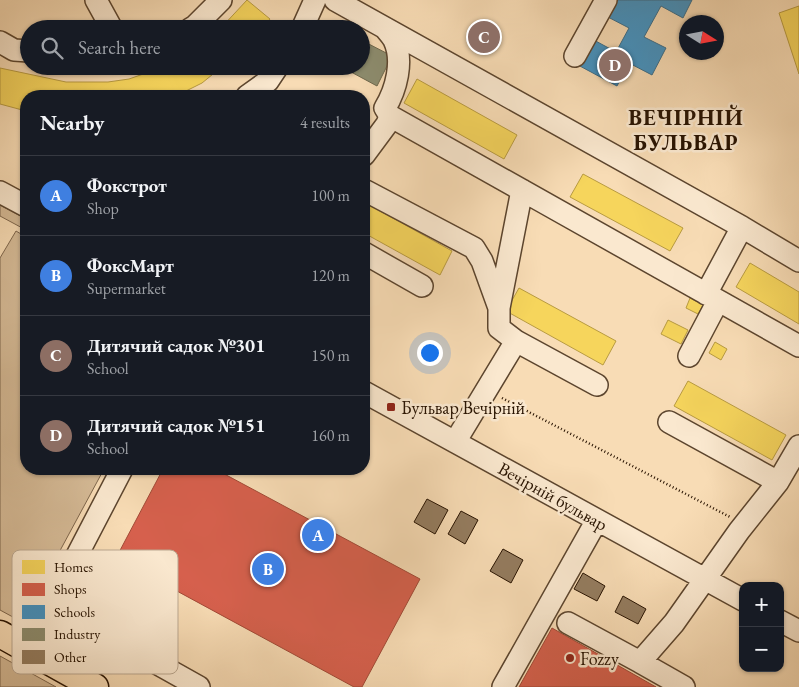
<!DOCTYPE html>
<html lang="en">
<head>
<meta charset="utf-8">
<style>
  body { margin:0; font-family:"EB Garamond",serif; background:#20242c; color:#f1f3f6 }
  .controls { position:absolute; right:15px; bottom:15px; display:grid; overflow:hidden; border-radius:10px; box-shadow:0 1px 4px #0004 }
  .controls button { width:45px; height:45px; display:grid; place-items:center; padding:0; border:0; border-bottom:1px solid #363941; background:#171b24; color:#f1f3f6; font:25px sans-serif }
  .compass { position:absolute; left:679px; top:15px; width:45px; height:45px; border-radius:50%; background:#171b24; box-shadow:0 1px 4px #0004; rotate:101deg }
  .you { position:absolute; left:429px; top:352px; width:18px; height:18px; margin:-12px; border:4px solid #fff; border-radius:50%; background:#1a73e8; box-shadow:0 0 0 8px #1a73e833 }
  .badge { display:grid; place-items:center; width:32px; height:32px; border-radius:50%; background:#c59692; color:#fff; font-size:16px; font-weight:700 }
  .pin { position:absolute; translate:-50% -50%; border:2px solid #fff; box-shadow:0 1px 5px #0006 }
  .list { margin:0; padding:0; list-style:none }
  h2 { display:flex; justify-content:space-between; align-items:center; height:65px; margin:0; padding:0 20px; font-size:21px }
  h2 small { font-size:16px; font-weight:400; color:#9ea1a6 }
  .list li { display:grid; grid-template-columns:32px 1fr auto; gap:15px; align-items:center; box-sizing:border-box; height:80px; padding:0 20px; border-top:1px solid #363941 }
  .list b { display:block; font-size:19px; white-space:nowrap }
  .list p { margin:0; font-size:16px; white-space:nowrap; color:#9ea1a6 }
  .list em { font-size:16px; font-style:normal; color:#9ea1a6 }
  .icon { flex:none; width:28px; height:28px; fill:none; stroke:currentColor; stroke-width:2; stroke-linecap:round; stroke-linejoin:round }
  .map { position:relative; flex:none; width:799px; height:687px; overflow:hidden }
  .search { position:absolute; background:#171b24; box-shadow:0 1px 4px #0004; left:20px; top:20px; width:350px; height:55px; display:flex; align-items:center; gap:12px; box-sizing:border-box; padding:0 18px; border-radius:28px; color:#9ea1a6; font-size:19px }
  .panel { position:absolute; background:#171b24; box-shadow:0 1px 4px #0004; left:20px; top:90px; width:350px; height:385px; border-radius:20px }
  .map>svg:first-child { display:block }
  .green { fill:#d5ba96; stroke:#7e664c }
  .homes { fill:#f6d55c; stroke:#b89b41 }
  .shops { fill:#d6604d; stroke:#a24936 }
  .schools { fill:#4393c3; stroke:#3b6d89 }
  .industry { fill:#8c8c6e; stroke:#6e684d }
  .building { fill:#947c5f; stroke:#281301 }
  .lines { fill:none; stroke-linecap:round; stroke-linejoin:round }
  .minor-casing { stroke:#5c452e; stroke-width:24 }
  .major-casing { stroke:#281301; stroke-width:29 }
  .path { stroke:#281301; stroke-width:2.5; stroke-dasharray:1 2.5; stroke-linecap:butt }
  .minor { stroke:#fae8cf; stroke-width:21 }
  .major { stroke:#f8dcb5; stroke-width:26 }
  .poi-dot { fill:#8f2418; stroke:#fae8cf; stroke-width:2 }
  .labels { text-anchor:middle; dominant-baseline:central; stroke-width:5; stroke-linejoin:round; paint-order:stroke }
  .poi-label { font-size:18px; fill:#281301; stroke:#fae8cf; text-anchor:start }
  .street-label { font-size:18px; fill:#281301; stroke:#fae8cf }
  .district-label { font-size:22px; font-weight:bold; letter-spacing:1px; fill:#281301; stroke:#fae8cf }
  .key { fill:#fae8cf; stroke:#bba891; stroke-width:1 }
  .key-label { font-size:14px; fill:#281301 }
</style>
</head>
<body>
<div class="map">
<svg width="799" height="687" viewBox="0 0 799 687">
  <rect width="100%" height="100%" fill="#f8dcb5"/>
  <filter id="stains"><feTurbulence type="fractalNoise" baseFrequency=".004" numOctaves="4"/><feColorMatrix values="0 0 0 0 .2 0 0 0 0 .09 0 0 0 0 .02 0 0 0 .5 -.17"/></filter>
  <radialGradient id="worn" r=".72"><stop offset=".6" stop-color="#630" stop-opacity="0"/><stop offset="1" stop-color="#630" stop-opacity=".3"/></radialGradient>
  <path class="green" d="M0,205L26,219V230L0,216Z
    M16,231L26,237V469H104L35,597L97,628V639L89,651L79,653L0,610V258Z
    M0,656L56,687H0Z"/>
  <path class="homes" d="M247,0L270,19L262,29H220Z
    M799,6V74L779,13Z
    M166,66H223L202,83L176,96H26V111L0,104V68L66,82H108L129,79Z
    M417,79L517,135L504,159L404,103Z
    M583,174L683,228L670,251L570,197Z
    M364,202L452,251L440,275L364,233Z
    M750,263L799,292V324L736,287Z
    M519,288L616,341L603,365L506,311Z
    M690,298L703,305L698,314L686,308Z
    M668,320L688,330L681,344L661,334Z
    M715,342L727,349L721,360L709,353Z
    M688,381L786,435L772,460L674,406Z"/>
  <path class="shops" d="M163,469H215L420,579L362,687H354L116,558Z
    M552,628L656,687H519Z"/>
  <path class="schools" d="M615,0H692L683,18L661,6L644,37L666,48L652,75L629,63L617,86L578,65L592,39L616,52L629,28L606,16Z"/>
  <path class="industry" d="M361,40L392,56L377,86L340,66H361Z"/>
  <path class="building" d="M427,499L448,510L435,534L414,522Z
    M461,511L478,520L465,544L448,534Z
    M503,549L523,560L511,583L490,571Z
    M583,573L605,586L597,601L574,589Z
    M623,596L646,609L638,624L615,612Z"/>
  <g class="lines">
    <g class="minor-casing">
      <path id="minor" d="M96,0L112,29
        M335,0L742,227L706,294
        M190,29L195,26L221,0
        M302,29L315,0
        M0,42L14,50L29,51
        M575,56L606,0
        M247,96L268,81L278,66
        M390,116L799,346
        M364,155L387,124L390,116L385,108C396,90 404,61 394,40C392,36 388,32 385,28
        M366,191L474,248L482,261L499,308
        M0,192L26,206
        M742,227L799,261
        M364,253L422,286
        M516,341L499,328V308L522,190
        M689,356L718,301
        M364,392L743,600
        M669,422L778,482
        M455,442L516,341L597,385
        M780,621L799,631
        M568,623L640,662
        M108,636L199,687
        M82,680L108,636L102,624L62,603L59,590L122,469
        M503,687L597,520
        M684,687L640,662L674,623L739,531L778,482L799,446"/>
    </g>
    <g class="major-casing">
      <path id="major" d="M0,634L95,687"/>
    </g>
    <path class="path" d="M502,398L730,517"/>
    <use href="#minor" class="minor"/>
    <use href="#major" class="major"/>
  </g>
  <g class="poi-dot">
    <rect x="386" y="402" width="10" height="10" rx="2.5"/>
    <circle cx="570" cy="658" r="5"/>
  </g>
  <g class="labels">
    <g class="poi-label">
      <text x="401" y="407">Бульвар Вечірній</text>
      <text x="580" y="658">Fozzy</text>
    </g>
    <g class="street-label">
      <text transform="translate(553 496) rotate(29)">Вечірній бульвар</text>
    </g>
    <g class="district-label">
      <text x="686" y="117">ВЕЧІРНІЙ<tspan x="686" dy="25">БУЛЬВАР</tspan></text>
    </g>
  </g>
  <rect x="12" y="550" width="166" height="124" rx="8" class="key"/>
  <rect x="22" y="560" width="23" height="14" fill="#f6d55c"/>
  <rect x="22" y="583" width="23" height="13" fill="#d6604d"/>
  <rect x="22" y="605" width="23" height="14" fill="#4393c3"/>
  <rect x="22" y="628" width="23" height="13" fill="#8c8c6e"/>
  <rect x="22" y="650" width="23" height="14" fill="#947c5f"/>
  <g class="key-label">
    <text x="54" y="572">Homes</text>
    <text x="54" y="594">Shops</text>
    <text x="54" y="617">Schools</text>
    <text x="54" y="639">Industry</text>
    <text x="54" y="662">Other</text>
  </g>
  <rect width="100%" height="100%" filter="url(#stains)"/>
  <rect width="100%" height="100%" fill="url(#worn)"/>
</svg>
<div class="controls">
<button>+</button>
<button>−</button>
</div>
<svg class="compass" viewBox="-18 -18 36 36"><path d="M0-13l5 13h-10z" fill="#e53935"/><path d="M0 13l5-13h-10z" fill="#9ea1a6"/></svg>
<div class="you"></div>
<div class="pin badge" style="left:318px;top:535px;background:#3f7fe0">A</div>
<div class="pin badge" style="left:268px;top:569px;background:#3f7fe0">B</div>
<div class="pin badge" style="left:484px;top:37px;background:#8d6e63">C</div>
<div class="pin badge" style="left:615px;top:65px;background:#8d6e63">D</div>
<div class="search"><svg class="icon" aria-label="search" viewBox="0 0 24 24"><circle cx="10" cy="10" r="6"/><path d="M15 15l6 6"/></svg>Search here</div>
<section class="panel">
<h2>Nearby<small>4 results</small></h2>
<ul class="list">
<li><span class="badge" style="background:#3f7fe0">A</span><div><b>Фокстрот</b><p>Shop</p></div><em>100 m</em></li>
<li><span class="badge" style="background:#3f7fe0">B</span><div><b>ФоксМарт</b><p>Supermarket</p></div><em>120 m</em></li>
<li><span class="badge" style="background:#8d6e63">C</span><div><b>Дитячий садок №301</b><p>School</p></div><em>150 m</em></li>
<li><span class="badge" style="background:#8d6e63">D</span><div><b>Дитячий садок №151</b><p>School</p></div><em>160 m</em></li>
</ul>
</section>
</div>
</body>
</html>
